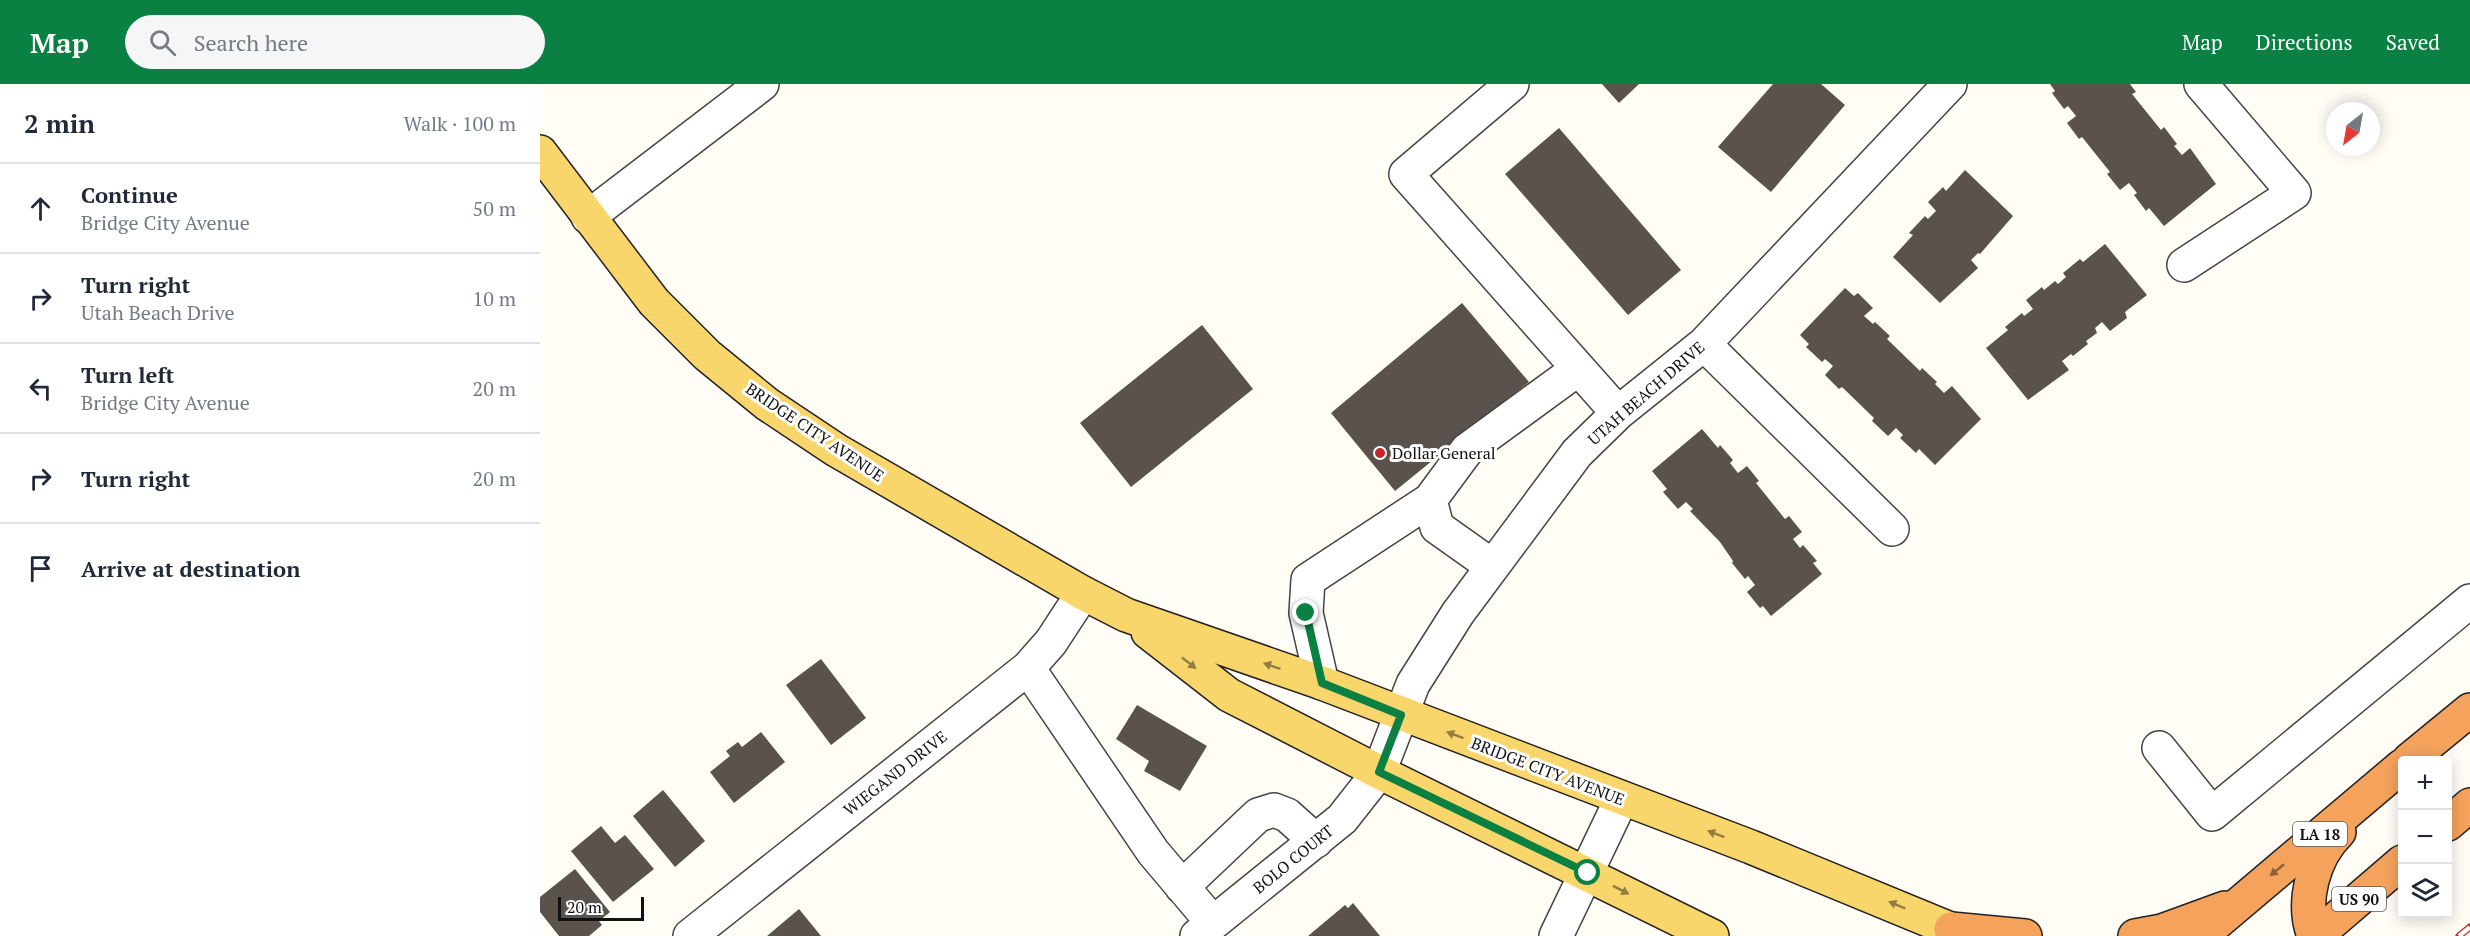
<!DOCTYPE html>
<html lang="en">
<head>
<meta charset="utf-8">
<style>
  body { margin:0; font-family:"PT Serif",serif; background:#f6f6f7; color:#1f2937 }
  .controls { position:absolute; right:18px; bottom:18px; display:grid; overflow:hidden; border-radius:6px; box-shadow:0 3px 15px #0003 }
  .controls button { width:54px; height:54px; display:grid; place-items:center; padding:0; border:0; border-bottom:2px solid #e0e1e3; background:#fff; color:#1f2937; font:30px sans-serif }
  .compass { position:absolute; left:1786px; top:18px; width:54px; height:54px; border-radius:50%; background:#fff; box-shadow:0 3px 15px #0003; rotate:211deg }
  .scale { position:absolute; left:18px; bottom:15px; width:86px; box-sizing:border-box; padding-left:6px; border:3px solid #111; border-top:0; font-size:16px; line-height:21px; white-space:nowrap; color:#111; -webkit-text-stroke:4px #fff; paint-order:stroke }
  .stop { position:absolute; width:18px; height:18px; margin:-14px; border:4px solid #0b8043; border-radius:50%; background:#fff }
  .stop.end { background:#0b8043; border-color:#fff; box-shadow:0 2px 6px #0008 }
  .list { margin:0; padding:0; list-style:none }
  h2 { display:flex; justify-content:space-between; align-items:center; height:78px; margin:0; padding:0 24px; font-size:26px }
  h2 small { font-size:20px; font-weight:400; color:#747a83 }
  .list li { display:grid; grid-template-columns:39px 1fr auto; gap:18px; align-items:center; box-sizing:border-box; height:90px; padding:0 24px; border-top:2px solid #e0e1e3 }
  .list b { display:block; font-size:22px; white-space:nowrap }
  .list p { margin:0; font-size:20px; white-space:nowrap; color:#747a83 }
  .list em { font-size:20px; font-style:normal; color:#747a83 }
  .icon { flex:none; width:33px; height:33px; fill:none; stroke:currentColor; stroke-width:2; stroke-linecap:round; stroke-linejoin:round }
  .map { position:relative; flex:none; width:1930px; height:852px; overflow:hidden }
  header { display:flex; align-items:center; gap:36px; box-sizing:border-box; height:84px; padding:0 30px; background:#0b8043; color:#fff }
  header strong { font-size:28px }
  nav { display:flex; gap:33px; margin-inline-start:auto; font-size:21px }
  .search { width:420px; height:54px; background:#f6f6f7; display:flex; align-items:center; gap:15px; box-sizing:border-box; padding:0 21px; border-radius:33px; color:#747a83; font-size:22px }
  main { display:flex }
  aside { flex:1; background:#fff }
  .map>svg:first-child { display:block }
  .building { fill:#5a524d }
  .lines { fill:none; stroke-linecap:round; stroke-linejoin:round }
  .minor-casing { stroke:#444; stroke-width:36 }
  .major-casing { stroke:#222; stroke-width:36 }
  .highway-casing { stroke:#222; stroke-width:36 }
  .minor { stroke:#fff; stroke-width:33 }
  .major { stroke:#f9d66b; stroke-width:33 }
  .highway { stroke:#f5a25d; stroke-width:33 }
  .rail-casing { stroke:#c4262e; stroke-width:7 }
  .rail { stroke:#fff; stroke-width:4.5; stroke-dasharray:14; stroke-linecap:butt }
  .oneway { fill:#917d42 }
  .oneway2 { fill:#8e613b }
  .route { stroke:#0b8043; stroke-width:8 }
  .poi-dot { fill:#c4262e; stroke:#fff; stroke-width:2 }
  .labels { text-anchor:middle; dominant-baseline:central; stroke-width:6; stroke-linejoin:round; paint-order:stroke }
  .shield { fill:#fff; stroke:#585858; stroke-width:1.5 }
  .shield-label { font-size:15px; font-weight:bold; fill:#111 }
  .street-label { font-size:16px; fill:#111; stroke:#fff }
  .poi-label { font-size:16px; fill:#111; stroke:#fff; text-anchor:start }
</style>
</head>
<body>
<header>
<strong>Map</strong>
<div class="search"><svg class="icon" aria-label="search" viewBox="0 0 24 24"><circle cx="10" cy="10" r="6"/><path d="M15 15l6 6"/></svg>Search here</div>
<nav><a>Map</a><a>Directions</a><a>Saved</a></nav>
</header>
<main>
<aside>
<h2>2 min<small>Walk · 100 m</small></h2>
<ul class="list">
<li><svg class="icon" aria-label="ahead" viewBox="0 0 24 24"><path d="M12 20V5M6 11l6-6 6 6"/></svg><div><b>Continue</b><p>Bridge City Avenue</p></div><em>50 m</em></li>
<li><svg class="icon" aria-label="right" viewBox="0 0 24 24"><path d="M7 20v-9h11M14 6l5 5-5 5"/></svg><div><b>Turn right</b><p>Utah Beach Drive</p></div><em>10 m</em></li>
<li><svg class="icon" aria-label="left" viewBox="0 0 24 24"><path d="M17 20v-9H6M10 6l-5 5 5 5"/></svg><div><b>Turn left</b><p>Bridge City Avenue</p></div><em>20 m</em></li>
<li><svg class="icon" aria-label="right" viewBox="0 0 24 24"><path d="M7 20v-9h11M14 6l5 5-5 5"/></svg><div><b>Turn right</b></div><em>20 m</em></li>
<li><svg class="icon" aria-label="arrive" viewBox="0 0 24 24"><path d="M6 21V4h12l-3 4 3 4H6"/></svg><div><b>Arrive at destination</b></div></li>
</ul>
</aside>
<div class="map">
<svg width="1930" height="852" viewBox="0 0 1930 852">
  <rect width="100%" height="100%" fill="#fffdf5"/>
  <path class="building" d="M1062,0H1099L1079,19Z
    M1233,0H1281L1305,21L1231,108L1178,63Z
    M1510,0H1590L1596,8L1592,10L1621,46L1624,43L1637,60L1634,62L1642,71L1650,64L1676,100L1624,142L1609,124L1606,127L1594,111L1597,109L1589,99L1580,106L1567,90L1570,88L1542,53L1539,55L1527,39L1536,32L1528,22L1524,25L1512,9L1515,7Z
    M1019,44L1141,186L1088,231L965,90Z
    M1425,86L1473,132L1440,170L1438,169L1431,176L1438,184L1400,219L1353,173L1373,151L1369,149L1385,132L1388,135L1396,127L1388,118L1403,103L1406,107Z
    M1565,160L1607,211L1585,228L1587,234L1570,247L1562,238L1555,244L1557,249L1546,257L1548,260L1533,272L1531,270L1522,277L1529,286L1488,316L1446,264L1468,246L1465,243L1482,229L1484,232L1493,225L1486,216L1502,203L1504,206L1515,197L1518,200L1526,193L1523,189L1540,175L1543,178Z
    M1305,204L1314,212L1318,209L1333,224L1324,232L1333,240L1335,238L1350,252L1347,255L1380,287L1382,284L1397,298L1395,300L1404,309L1412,302L1441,335L1395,381L1379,365L1376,369L1360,354L1363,351L1356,344L1348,352L1332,337L1334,334L1302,303L1299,305L1285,291L1293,282L1285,275L1282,278L1266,263L1269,260L1260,251Z
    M922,219L989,298L855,407L791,329Z
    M662,241L713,305L591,403L540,339Z
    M1162,345L1178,364L1180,361L1193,376L1190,379L1198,389L1207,382L1219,397L1216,399L1245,435L1249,432L1262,448L1253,455L1260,464L1263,461L1277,477L1273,479L1282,490L1231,532L1223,522L1220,524L1207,508L1215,501L1208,492L1205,495L1192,479L1193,477L1180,458L1150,427L1153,425L1146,418L1138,425L1123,408L1127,405L1112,387Z
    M281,575L326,634L291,661L246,601Z
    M597,621L667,662L640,707L604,687L609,677L576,655Z
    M221,648L245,678L194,719L170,688L190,672L186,667L198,658L202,663Z
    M123,706L165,757L135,783L93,732Z
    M61,742L75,759L85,751L114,785L73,818L31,767Z
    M35,785L70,828L59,837L62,841L49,852H19L0,828V813Z
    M813,819L840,852H768L805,821L808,824Z
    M259,825L281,852H227Z"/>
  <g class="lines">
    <g class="minor-casing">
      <path id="minor" d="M972,0L866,90L1078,329
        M48,133L222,0
        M1644,181L1754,109L1661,0
        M1164,260L1352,445
        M952,482L897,443L890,416L927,366L1038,285
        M488,584L613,768L673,839
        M782,599L766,529L768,496L890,416
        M1619,664L1672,730L1930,517
        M642,803L718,731L734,726L747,731L776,757
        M150,852L488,584L511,558L543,509
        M657,852L802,735L839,688L873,600L918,529L1037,369L1078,329L1164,260L1410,0
        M1016,852L1082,714"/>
    </g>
    <g class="major-casing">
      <path id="major" d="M0,68L114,218L167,271L227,320L296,366L543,509L586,531L782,599L1211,763L1427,852
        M608,548L689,611L839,688L1172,852"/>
    </g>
    <g class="highway-casing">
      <path id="highway" d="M1869,676L1930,626
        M1908,740L1930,721
        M1411,845L1485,852
        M1595,852L1622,847L1685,824
        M1661,852L1862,682
        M1774,852C1761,819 1773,773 1799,748
        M1776,852L1862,778"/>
    </g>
    <use href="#minor" class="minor"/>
    <use href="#major" class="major"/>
    <use href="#highway" class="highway"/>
    <g class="rail-casing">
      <path id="rail" d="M1919,852L1930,843"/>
    </g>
    <use href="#rail" class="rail"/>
  </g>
  <defs><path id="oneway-solid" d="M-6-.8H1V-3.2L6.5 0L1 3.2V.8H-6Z" transform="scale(1.5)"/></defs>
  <g class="oneway">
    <use href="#oneway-solid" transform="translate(649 579) rotate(38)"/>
    <use href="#oneway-solid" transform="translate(732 582) rotate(-161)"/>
    <use href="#oneway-solid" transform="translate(915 651) rotate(-159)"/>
    <use href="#oneway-solid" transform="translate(1176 750) rotate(-159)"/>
    <use href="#oneway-solid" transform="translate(1081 806) rotate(27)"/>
    <use href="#oneway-solid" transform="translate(1357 821) rotate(-157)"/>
  </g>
  <use class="oneway2" href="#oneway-solid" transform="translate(1737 786) rotate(140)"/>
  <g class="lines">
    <path class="route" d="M766,529L782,599L861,631L839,688L1048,789"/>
  </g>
  <circle class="poi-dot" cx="840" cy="369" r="6"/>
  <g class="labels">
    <g class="shield">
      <rect x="1753" y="738" width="54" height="24" rx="4.5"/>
      <rect x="1792" y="803" width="54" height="24" rx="4.5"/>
    </g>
    <g class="shield-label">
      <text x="1780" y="750">LA 18</text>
      <text x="1819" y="815">US 90</text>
    </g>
    <g class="street-label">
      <text transform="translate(1106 309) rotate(-41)">UTAH BEACH DRIVE</text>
      <text transform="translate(275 348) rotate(34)">BRIDGE CITY AVENUE</text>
      <text transform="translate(1008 687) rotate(21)">BRIDGE CITY AVENUE</text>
      <text transform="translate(355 689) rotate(-38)">WIEGAND DRIVE</text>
      <text transform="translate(753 775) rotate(-39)">BOLO COURT</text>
    </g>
    <g class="poi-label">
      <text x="852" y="369">Dollar General</text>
    </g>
  </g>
</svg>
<div class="controls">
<button>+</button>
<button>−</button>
<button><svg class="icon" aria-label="layers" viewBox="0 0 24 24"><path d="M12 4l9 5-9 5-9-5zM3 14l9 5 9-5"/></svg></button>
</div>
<svg class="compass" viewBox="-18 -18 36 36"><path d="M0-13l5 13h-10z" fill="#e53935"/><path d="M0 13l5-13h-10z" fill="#747a83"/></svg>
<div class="scale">20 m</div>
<div class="stop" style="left:1048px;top:789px"></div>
<div class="stop end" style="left:766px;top:529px"></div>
</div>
</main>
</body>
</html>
